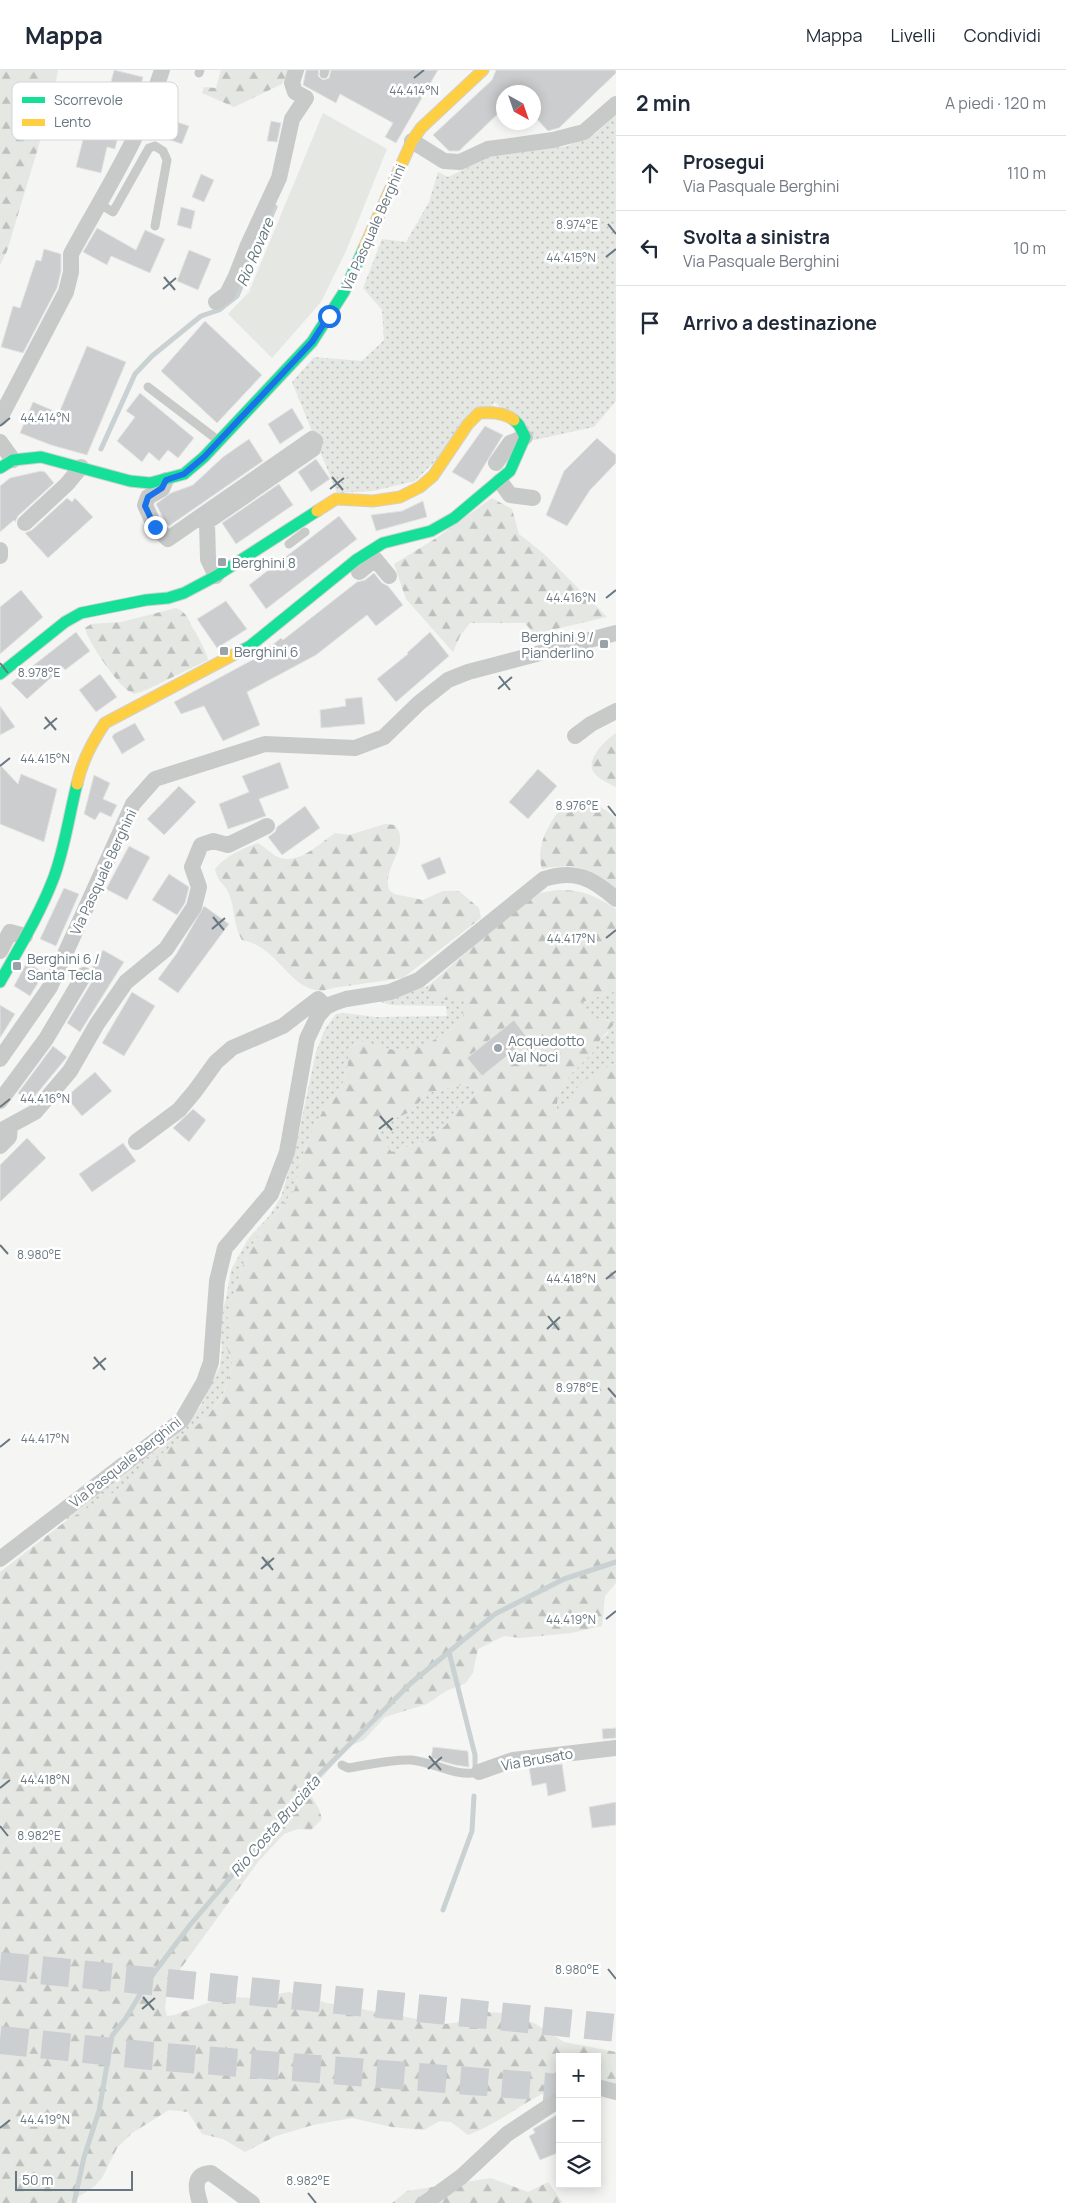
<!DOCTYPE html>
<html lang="it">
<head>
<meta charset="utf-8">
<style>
  body { margin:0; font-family:Manrope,sans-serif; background:#f6f6f7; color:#1f2937 }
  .controls { position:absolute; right:15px; bottom:15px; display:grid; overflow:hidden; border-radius:0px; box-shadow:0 2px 12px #0003 }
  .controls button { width:45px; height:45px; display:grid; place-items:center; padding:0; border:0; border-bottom:1px solid #e0e1e3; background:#fff; color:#1f2937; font:25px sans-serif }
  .compass { position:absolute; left:496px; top:15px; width:45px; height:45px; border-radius:50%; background:#fff; box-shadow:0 2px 12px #0003; rotate:140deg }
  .scale { position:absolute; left:15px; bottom:12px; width:118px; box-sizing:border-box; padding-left:5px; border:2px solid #687781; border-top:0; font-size:14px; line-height:18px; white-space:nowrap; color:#687781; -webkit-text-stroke:4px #fff; paint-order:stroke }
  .stop { position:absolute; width:15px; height:15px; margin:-11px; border:4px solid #1a73e8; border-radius:50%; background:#fff }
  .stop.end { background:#1a73e8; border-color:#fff; box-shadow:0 1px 5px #0008 }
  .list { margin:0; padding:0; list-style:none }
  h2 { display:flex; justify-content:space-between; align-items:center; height:65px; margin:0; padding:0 20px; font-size:21px }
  h2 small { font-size:16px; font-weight:400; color:#747a83 }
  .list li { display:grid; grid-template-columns:32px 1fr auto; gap:15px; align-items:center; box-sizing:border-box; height:75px; padding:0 20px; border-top:1px solid #e0e1e3 }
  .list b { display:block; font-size:19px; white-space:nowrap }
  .list p { margin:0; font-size:16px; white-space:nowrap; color:#747a83 }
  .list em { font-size:16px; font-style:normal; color:#747a83 }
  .icon { flex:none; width:28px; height:28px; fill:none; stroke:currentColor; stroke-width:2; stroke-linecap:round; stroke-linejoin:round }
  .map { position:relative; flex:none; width:616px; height:2133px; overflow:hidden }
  header { display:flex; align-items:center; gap:30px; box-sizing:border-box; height:70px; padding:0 25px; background:#fff; border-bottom:1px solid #e0e1e3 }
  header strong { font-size:24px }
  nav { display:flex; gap:28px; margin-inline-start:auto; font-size:18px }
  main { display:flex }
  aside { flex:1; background:#fff }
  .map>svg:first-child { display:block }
  .grass { fill:url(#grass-dots) }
  .forest { fill:url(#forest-firs); fill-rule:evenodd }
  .green { fill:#e4e7e2 }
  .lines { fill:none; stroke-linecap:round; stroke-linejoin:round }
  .stream { stroke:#c9d1d3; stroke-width:5 }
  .building { fill:#cccdce; stroke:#e4e4e4 }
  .highway-tunnel { stroke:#cbcfd2; stroke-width:28; stroke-dasharray:28 14; stroke-linecap:butt }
  .fast-casing { stroke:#d1d2d2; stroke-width:13 }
  .slow-casing { stroke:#d1d2d2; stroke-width:13 }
  .lane { stroke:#c8caca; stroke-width:9 }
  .street { stroke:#c8caca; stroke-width:16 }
  .fast { stroke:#16e098; stroke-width:11 }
  .slow { stroke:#ffcf43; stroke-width:11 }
  .route { stroke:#1a73e8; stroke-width:6 }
  .ticks { fill:none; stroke:#687781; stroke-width:2 }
  .poi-dot { fill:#99a3a9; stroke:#fff; stroke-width:2 }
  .labels { text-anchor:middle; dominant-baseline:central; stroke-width:5; stroke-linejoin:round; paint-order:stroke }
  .street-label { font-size:14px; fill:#687781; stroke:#fff }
  .poi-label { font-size:14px; fill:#687781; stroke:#fff; text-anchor:start }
  .water-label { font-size:15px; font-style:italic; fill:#63787e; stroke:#fff }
  .key { fill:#fff; stroke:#d2d6d9; stroke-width:1 }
  .key-label { font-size:14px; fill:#687781 }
  .ticks-label { font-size:12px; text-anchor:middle; fill:#687781; stroke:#fff; stroke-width:5; stroke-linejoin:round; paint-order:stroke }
</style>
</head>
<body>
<header>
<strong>Mappa</strong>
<nav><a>Mappa</a><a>Livelli</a><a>Condividi</a></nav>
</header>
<main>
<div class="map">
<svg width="616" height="2133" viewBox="0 0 616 2133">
  <defs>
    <pattern id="grass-dots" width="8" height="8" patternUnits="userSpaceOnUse" patternTransform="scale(1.25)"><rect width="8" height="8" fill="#e4e7e2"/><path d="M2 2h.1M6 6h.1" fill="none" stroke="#bdc0bd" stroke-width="1.8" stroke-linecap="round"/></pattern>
    <pattern id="forest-firs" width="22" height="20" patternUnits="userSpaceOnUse" patternTransform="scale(1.25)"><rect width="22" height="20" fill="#e4e7e2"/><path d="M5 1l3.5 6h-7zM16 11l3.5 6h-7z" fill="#bdc0bd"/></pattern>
  </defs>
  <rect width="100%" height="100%" fill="#f5f5f4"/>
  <path class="grass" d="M616,44V331L594,357L534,370L495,332L415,411L373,421L337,423L292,312L314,287L362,291L384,270L382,240L363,218L382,169L406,172L429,132L438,102L448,107L489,87L567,76L595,64Z
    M616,913V993L583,1011L567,1035L556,1045L558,1026L569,1006L593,982L600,970L608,963L609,950C596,950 582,948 579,933L613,922Z
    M428,916V925L465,929L463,951L423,977L394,981L362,972L348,978V994L344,1011L316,1052L299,1094L295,1119L255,1170L245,1189L227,1244L231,1263L227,1278L233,1295L223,1324L207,1347L183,1367L118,1420L66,1451L68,1445L172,1369L200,1337L220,1296L222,1276L219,1251L226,1229L231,1200L248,1169L270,1145L281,1127L295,1080L316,982L325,959L336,944L345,943L375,947L447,946L446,936L391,935L378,931Z
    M472,1014L478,1020L473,1028L458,1037L445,1056L427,1071L392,1082L378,1066L381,1054L412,1041L427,1023L461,1015Z"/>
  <path class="forest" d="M0,0H58L53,28L7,181L0,195Z
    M221,0H289L282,14L234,37L202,23L204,17L216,18Z
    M492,428L512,439L519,464L543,483L607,547L534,564L525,553H470L460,566L453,582L406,529L394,494L438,467Z
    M176,538C190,544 188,552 196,563C201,573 205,579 208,590L146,620L134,624C131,622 126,620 124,617C114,609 87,570 85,558L91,554L121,552Z
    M616,663V717C608,713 597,709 593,701C586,688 607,669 616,663Z
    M571,728C590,730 601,736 616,748V821C589,798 578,792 542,799C534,774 553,745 571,728Z
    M385,754L395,755C409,773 391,789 388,808C387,811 388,816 389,820L394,824L423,830L443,821H459L479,838L481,848L403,908L333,918C292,932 283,877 242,870C232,852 236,839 228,822C223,811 219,815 215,799C227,785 241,779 258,773C265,777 271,784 278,787C298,796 320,773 335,763L349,765Z
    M557,820C584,820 593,825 616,839V913L613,922L579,933C583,953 602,945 614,954L600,970L593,982L569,1006L558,1026L556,1044C570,1033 573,1020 584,1010C593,1002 605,999 616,993V1513L605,1526L602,1556L571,1563L521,1568L504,1566L478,1579L473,1602L466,1613L446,1621L427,1634L385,1647L364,1670L350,1676L309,1722L319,1739L322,1749L311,1760L298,1759L284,1764L258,1792L168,1916L165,1938L167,1946L174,1945L216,1930L231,1927L254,1928L289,1922L327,1933L445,1954L467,1951L487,1942L503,1943L534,1953L564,1972L616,1982V2015L597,2009V1987H560V2016C527,2028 501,2053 468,2065L451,2052L440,2051L424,2060L392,2057L352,2048L313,2055L276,2066L245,2082L223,2069L202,2064L188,2042L169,2040L132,2063L117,2078L102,2108L95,2116L69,2133H0V1502L66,1451L118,1420L207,1347L223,1325L233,1295L227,1278L231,1263L227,1244L245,1189L255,1170L295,1119L299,1094L316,1052L344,1011L348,994V978L362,972L394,980L423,977L463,951L464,929L438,930L428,925V916L517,838L540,823ZM472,1014L478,1020L473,1028L458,1037L445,1056L427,1071L392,1082L378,1066L381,1055L412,1041L427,1023L461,1015Z
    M491,2108L528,2122L548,2112L563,2133H392L407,2121Z"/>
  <path class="green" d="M323,43L387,79L346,181L321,232L272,288L228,244L249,222Z"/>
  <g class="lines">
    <path class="stream" d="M101,379L135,304L152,286L201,246L219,240L237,226L275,137
      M449,1582L475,1685V1698
      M443,1840L472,1761L474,1726
      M74,2133L84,2087L99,2041L112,1966L126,1948L148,1911L190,1855L308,1716L411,1613L495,1544L564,1509L616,1492"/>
  </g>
  <path class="building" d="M114,0L143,7L136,35L132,34L126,59L120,57L115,79L107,77L101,103L76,97L86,58L91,60L97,34L101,35L105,19L109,20Z
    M306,0H319L318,6L323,10L329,8L331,0H438L396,73L385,67L393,53L340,24L336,33L303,15Z
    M496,0H616V3L559,58L551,60L548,61L534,46V22H504V38L459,81H449L433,65L492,10Z
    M171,50L189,56L182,74L164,68Z
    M271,51L281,53L277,72L267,71Z
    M201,104L214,110L204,132L192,127Z
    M181,137L195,141L191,159L177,155Z
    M97,158L136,180L145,160L165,169L150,203L111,186L107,195L83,182Z
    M44,179L61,184V201L57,218L23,283L1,277L13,236L20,238L36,190L41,191Z
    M189,180L211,189L198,220L177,211Z
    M205,251L262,305L217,353L161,301Z
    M87,276L126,292L87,385L51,375L20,363L33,332L59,343Z
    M140,323L194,368L178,388L168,380L159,391L149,382L142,392L117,371L135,347L126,341Z
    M292,338L304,358L280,374L268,354Z
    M485,356L503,365L473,414L452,402Z
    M597,368L616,385V393L590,420L567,456L546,445L564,401Z
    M249,369L263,391L169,456L165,452L156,434L171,423L193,415L223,387Z
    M316,389L330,409L311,422L298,402Z
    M41,401L45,402L54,413L18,446L15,452L14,450L0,462V416L10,408Z
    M279,414L293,435L236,474L222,453Z
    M67,428L72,432L75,428L93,447L48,488L25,463L32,460Z
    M423,431L427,447L376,461L371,445L402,441Z
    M339,446L357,469L266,539L249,515Z
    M374,503L382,513L388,516L403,535L376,556L367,545L316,585L247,622L260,655L223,671L204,636L181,644L174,632L256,588L281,568L283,570L357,512L365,510Z
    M21,520L43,547L0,584V537Z
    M226,531L247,559L217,578L197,549Z
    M76,562L90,581L65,600L63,597L27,629L11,613Z
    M430,562L449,586L396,632L377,609L408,584L407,583Z
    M100,604L117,627L96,642L79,620Z
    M362,627L365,654L321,658L320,640L346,636L345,629Z
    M0,636L15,657L0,665Z
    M135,653L145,670L122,684L112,667L114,664Z
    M280,692L289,718L259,729L266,746L228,759L219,734L249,722L242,706Z
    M0,695L18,714L21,704L57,719L44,772L0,754Z
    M538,699L557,716L528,749L509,732Z
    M94,705L110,713L103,729L117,735L111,747L100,742L95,750L84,744Z
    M179,716L196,732L164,765L147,749Z
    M305,736L320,758L282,785L268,767L275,762L277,757Z
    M129,776L150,787L127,830L106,819Z
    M440,787L446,803L428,810L421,795Z
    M169,804L189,817L185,833L177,845L152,830Z
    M64,818L79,824L56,876L40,869Z
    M204,836L229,854L178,923L158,909L177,883Z
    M103,880L124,892L80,962L67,953L93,910L94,905L91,899Z
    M27,892L44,903L30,926L14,916Z
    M132,922L155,936L124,986L102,973Z
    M0,935L15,944L0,968Z
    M514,950L528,969L482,1006L467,988Z
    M53,976L67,987L30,1032L18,1023Z
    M95,1002L112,1021L82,1046L66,1027Z
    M193,1039L206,1050L189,1072L173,1058Z
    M27,1068L46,1088L0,1132V1095Z
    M123,1073L136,1091L92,1122L79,1104Z
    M616,1658V1668L603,1669L602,1659Z
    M433,1677L468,1681L469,1697L455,1695L431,1688Z
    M562,1694L566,1721L548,1726L546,1713L532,1716L529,1698Z
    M616,1732V1755L592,1758L589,1737Z
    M560,2043V2082L540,2090L529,2066L535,2063L533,2059Z"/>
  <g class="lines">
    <path class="highway-tunnel" d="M0,1896L616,1958
      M0,1970L151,1986L560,2018"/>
    <g class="fast-casing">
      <path id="fast" d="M0,398L13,390L41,387L130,411L150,413L184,404L204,387L312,272L344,222L364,178
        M237,583L250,576L356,490L383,473L431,461L454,448L510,401L525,367L519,355L514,350
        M0,604L65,552L81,543L146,530L168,528L184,523L216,506L317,441
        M0,912C19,878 40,844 54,807C65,777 69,745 77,714"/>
    </g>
    <g class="slow-casing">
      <path id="slow" d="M364,178L412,71L421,58L483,0
        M317,441L336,429L373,431L400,427L420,417L433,406L468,354L479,343C491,342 504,342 514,350
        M77,714C82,691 92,672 105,653L237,583"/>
    </g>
    <path class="lane" d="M199,3L200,0
      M324,4L325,0
      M98,133L113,142L149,78L155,76L163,81L167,90L155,156
      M148,317L219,371
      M289,474L305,462
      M342,1695L348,1698C369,1695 390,1689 411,1690C435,1692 456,1708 479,1702"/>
    <path class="street" d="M412,71L444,91L460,92L488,79L553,70L584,62L616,34
      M216,232L227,224L236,206L248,175L279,108L292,49L306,28L295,22L292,13L296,0
      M0,348L66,222L71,202V184C103,125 142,65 162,0
      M0,372L13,390
      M496,393L510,373L525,367
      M166,410L162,419L148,427L145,435L155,457L168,469L312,369L315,371L313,379L207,452L208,489L216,506
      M500,411L510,425L533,428
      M25,453L67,414L81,397
      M0,480V486
      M359,502L375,489L389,506
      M575,666L591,654L616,641
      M0,881L10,862L25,866
      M0,989L50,917L133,734L155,709L265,674L355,678L384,667L419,633L448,610L468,602L616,563
      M0,1031L46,969L84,905
      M0,1061L35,1042L70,1001L97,954L126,912L166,879L194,837L199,817L192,797L201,775L213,771L228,775L267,756
      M136,1072L179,1040L195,1021L216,992L232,978L283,956L318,929L326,937
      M0,1076L9,1067L10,1056
      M0,1489L182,1350L204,1312L211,1292L217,1211L225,1178L271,1124L287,1082L307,969L318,946L326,937L334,933L346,929L390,922L419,910L544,809C575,799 592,808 616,829
      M479,1702L513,1690L616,1678
      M597,2017L616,2022
      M200,2133C196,2120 192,2104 211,2103L252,2133
      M425,2133L461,2107L507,2064L560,2029"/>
    <use href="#fast" class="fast"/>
    <use href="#slow" class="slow"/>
  </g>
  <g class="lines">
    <path class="route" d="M155,457L145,436L148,427L162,418L166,410L184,404L204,387L312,272L329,246"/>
  </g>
  <path class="ticks" d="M414,8L424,0M608,154L616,164M606,187L616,179M164,207L175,220M163,219L176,208M0,356L10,348M332,407L343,420M330,419L344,408M606,528L616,520M0,593L8,603M499,606L510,620M498,619L512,607M45,647L56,660M44,659L57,648M0,696L10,688M608,736L616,746M213,847L224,860M212,859L225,848M606,868L616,860M0,1037L10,1029M380,1046L392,1060M379,1059L393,1048M0,1175L8,1184M606,1209L616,1201M548,1246L559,1260M547,1259L560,1247M94,1287L105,1300M93,1299L106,1288M608,1318L616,1327M0,1377L10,1369M262,1487L273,1500M261,1499L274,1488M606,1549L616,1541M429,1686L441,1700M428,1699L442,1687M0,1718L10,1710M0,1756L8,1766M608,1899L616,1909M143,1927L154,1940M142,1939L155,1928M0,2058L10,2050M308,2123L316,2133"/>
  <g class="poi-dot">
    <rect x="217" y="487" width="10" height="10" rx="2.5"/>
    <rect x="599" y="569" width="10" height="10" rx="2.5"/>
    <rect x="219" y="576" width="10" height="10" rx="2.5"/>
    <rect x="12" y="891" width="10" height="10" rx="2.5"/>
    <circle cx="498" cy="978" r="5"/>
  </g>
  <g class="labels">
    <g class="street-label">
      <text transform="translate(373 157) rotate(-66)">Via Pasquale Berghini</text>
      <text transform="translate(103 802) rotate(-65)">Via Pasquale Berghini</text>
      <text transform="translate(125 1392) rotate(-38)">Via Pasquale Berghini</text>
      <text transform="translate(537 1689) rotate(-10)">Via Brusato</text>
    </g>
    <g class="poi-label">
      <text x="232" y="492">Berghini 8</text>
      <text x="594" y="566" text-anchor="end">Berghini 9 /<tspan x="594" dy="16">Pianderlino</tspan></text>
      <text x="234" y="581">Berghini 6</text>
      <text x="27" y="888">Berghini 6 /<tspan x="27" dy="16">Santa Tecla</tspan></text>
      <text x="508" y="970">Acquedotto<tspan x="508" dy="16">Val Noci</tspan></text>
    </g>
    <g class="water-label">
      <text transform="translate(255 182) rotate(-67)">Rio Rovare</text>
      <text transform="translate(275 1756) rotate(-49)">Rio Costa Bruciata</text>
    </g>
  </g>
  <rect x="12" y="12" width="166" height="58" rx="8" class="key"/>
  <rect x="22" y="27" width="23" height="6" fill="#16e098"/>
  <rect x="22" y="49" width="23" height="7" fill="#ffcf43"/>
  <g class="key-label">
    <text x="54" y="35">Scorrevole</text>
    <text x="54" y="57">Lento</text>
  </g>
  <g class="ticks-label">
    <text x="414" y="25">44.414°N</text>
    <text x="577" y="159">8.974°E</text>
    <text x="571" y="192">44.415°N</text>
    <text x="45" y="352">44.414°N</text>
    <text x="571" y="532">44.416°N</text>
    <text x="39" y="607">8.978°E</text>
    <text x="45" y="693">44.415°N</text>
    <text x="577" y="740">8.976°E</text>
    <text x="571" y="873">44.417°N</text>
    <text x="45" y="1033">44.416°N</text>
    <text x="39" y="1189">8.980°E</text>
    <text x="571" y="1213">44.418°N</text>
    <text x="577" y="1322">8.978°E</text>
    <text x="45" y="1373">44.417°N</text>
    <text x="571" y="1554">44.419°N</text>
    <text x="45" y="1714">44.418°N</text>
    <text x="39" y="1770">8.982°E</text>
    <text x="577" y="1904">8.980°E</text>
    <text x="45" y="2054">44.419°N</text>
    <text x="308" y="2115">8.982°E</text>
  </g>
</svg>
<div class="controls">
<button>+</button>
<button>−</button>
<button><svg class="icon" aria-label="layers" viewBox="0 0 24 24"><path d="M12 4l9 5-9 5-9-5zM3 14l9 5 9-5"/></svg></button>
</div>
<svg class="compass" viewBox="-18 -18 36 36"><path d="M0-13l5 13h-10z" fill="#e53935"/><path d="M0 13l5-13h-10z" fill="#747a83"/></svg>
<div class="scale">50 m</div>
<div class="stop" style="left:329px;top:246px"></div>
<div class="stop end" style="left:155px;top:457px"></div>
</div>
<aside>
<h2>2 min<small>A piedi · 120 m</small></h2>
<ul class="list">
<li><svg class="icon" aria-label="ahead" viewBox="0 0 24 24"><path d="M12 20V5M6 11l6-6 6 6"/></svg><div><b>Prosegui</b><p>Via Pasquale Berghini</p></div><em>110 m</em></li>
<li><svg class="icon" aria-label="left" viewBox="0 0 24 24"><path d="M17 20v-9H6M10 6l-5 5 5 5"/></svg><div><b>Svolta a sinistra</b><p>Via Pasquale Berghini</p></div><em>10 m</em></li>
<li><svg class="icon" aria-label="arrive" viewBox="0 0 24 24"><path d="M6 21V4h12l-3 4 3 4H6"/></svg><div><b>Arrivo a destinazione</b></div></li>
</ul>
</aside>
</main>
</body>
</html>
